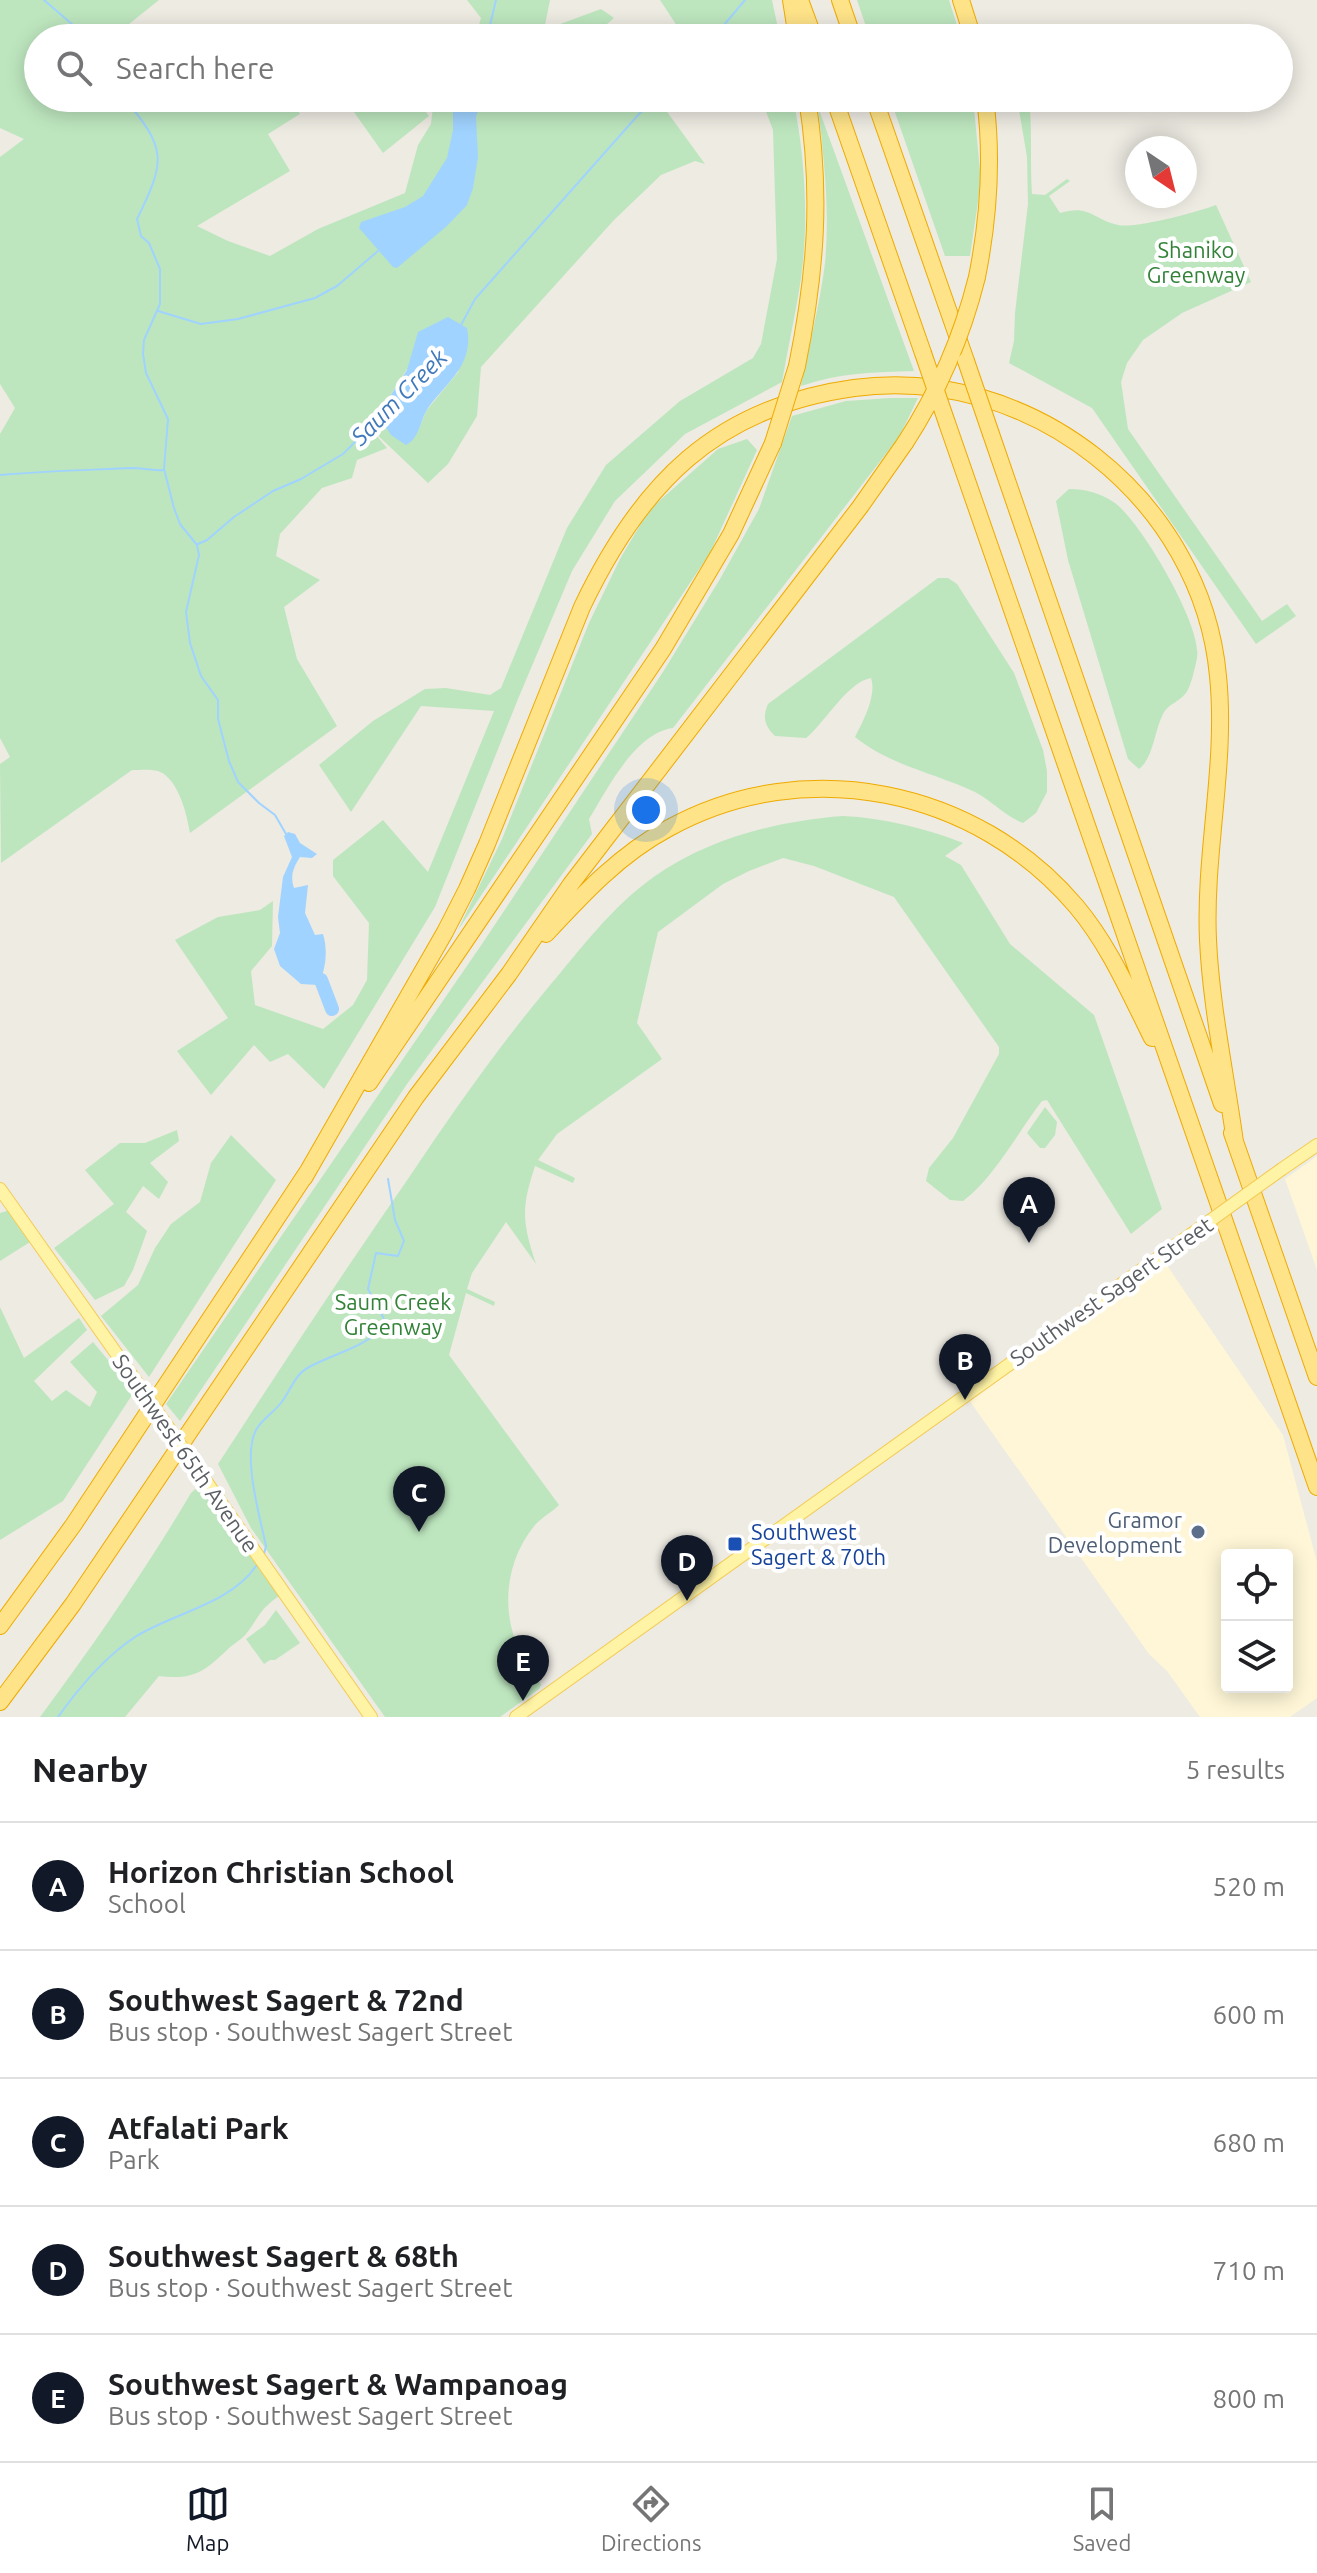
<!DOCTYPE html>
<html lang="en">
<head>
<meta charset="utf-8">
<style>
  body { margin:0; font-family:Ubuntu,sans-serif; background:#f2f2f2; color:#202124 }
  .controls { position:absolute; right:24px; bottom:24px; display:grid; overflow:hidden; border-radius:8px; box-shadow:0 4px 20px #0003 }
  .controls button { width:72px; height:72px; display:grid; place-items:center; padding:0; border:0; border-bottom:2px solid #e0e0e0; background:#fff; color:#202124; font:40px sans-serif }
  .compass { position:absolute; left:1125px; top:136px; width:72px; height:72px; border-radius:50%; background:#fff; box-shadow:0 4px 20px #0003; rotate:145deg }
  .you { position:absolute; left:646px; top:810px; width:28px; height:28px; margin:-20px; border:6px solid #fff; border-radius:50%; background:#1a73e8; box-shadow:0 0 0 12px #1a73e833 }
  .badge { display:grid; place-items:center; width:52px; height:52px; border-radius:50%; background:#111827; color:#fff; font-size:26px; font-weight:700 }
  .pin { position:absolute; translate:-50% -66px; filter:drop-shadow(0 2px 4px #0008) }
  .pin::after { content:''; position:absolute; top:42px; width:28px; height:24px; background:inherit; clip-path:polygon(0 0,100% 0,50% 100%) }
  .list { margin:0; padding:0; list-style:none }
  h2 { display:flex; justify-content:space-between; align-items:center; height:104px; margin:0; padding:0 32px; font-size:34px }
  h2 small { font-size:26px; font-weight:400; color:#757577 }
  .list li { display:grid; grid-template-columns:52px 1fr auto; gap:24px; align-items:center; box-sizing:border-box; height:128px; padding:0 32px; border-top:2px solid #e0e0e0 }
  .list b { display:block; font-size:30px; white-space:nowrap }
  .list p { margin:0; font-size:26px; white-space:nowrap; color:#757577 }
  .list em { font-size:26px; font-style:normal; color:#757577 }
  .icon { flex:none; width:44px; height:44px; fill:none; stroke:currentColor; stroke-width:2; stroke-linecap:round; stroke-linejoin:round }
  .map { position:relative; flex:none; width:1317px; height:1717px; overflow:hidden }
  .search { position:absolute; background:#fff; box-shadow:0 4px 20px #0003; left:24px; right:24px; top:24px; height:88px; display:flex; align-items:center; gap:20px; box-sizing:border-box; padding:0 28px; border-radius:44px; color:#757577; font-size:30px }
  .sheet { height:744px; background:#fff }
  nav { display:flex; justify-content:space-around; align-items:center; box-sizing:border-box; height:112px; border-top:2px solid #e0e0e0; background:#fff; font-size:22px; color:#757577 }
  nav a { display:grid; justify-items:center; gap:4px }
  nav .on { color:#111827 }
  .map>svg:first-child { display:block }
  .commercial { fill:#fef6d6; fill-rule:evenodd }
  .green { fill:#bde6be; fill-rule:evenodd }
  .water { fill:#a0d3ff }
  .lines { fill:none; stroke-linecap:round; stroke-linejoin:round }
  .stream { stroke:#a0d3ff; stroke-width:2 }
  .river { stroke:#a0d3ff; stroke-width:14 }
  .major-casing { stroke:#f3cb55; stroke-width:14 }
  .highway-casing { stroke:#efaa00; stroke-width:18 }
  .major { stroke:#fff3a5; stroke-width:12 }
  .highway { stroke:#fee388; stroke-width:16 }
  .major-bridge-casing { stroke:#f3cb55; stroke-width:14; stroke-linecap:butt }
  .highway-bridge-casing { stroke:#efaa00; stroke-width:18; stroke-linecap:butt }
  .major-bridge { stroke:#fff3a5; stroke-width:12 }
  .highway-bridge { stroke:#fee388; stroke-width:16 }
  .service-dot { fill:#5c6f8a; stroke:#fff; stroke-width:3 }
  .transit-dot { fill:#1a4fb4; stroke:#fff; stroke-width:3 }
  .labels { text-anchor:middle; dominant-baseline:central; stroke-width:8; stroke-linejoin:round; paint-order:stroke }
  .park-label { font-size:22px; fill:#328238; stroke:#fff }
  .street-label { font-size:22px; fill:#5a5e63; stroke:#fff }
  .service-label { font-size:22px; fill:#4e5e75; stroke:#fff; text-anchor:end }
  .transit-label { font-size:22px; fill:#164399; stroke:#fff; text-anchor:start }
  .water-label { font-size:24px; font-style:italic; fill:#3f79bb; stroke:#fff }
</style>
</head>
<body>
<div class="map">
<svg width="1317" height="1717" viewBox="0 0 1317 1717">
  <rect width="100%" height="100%" fill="#edebe2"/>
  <path class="commercial" d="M1317,1156V1270L1285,1179Z
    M1166,1264L1283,1435L1317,1562V1698L1290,1717H1200L1167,1671L1149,1654L969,1400ZM1227,1555H1287V1687H1227Z"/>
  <path class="green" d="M0,0H159L119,32L127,38H38V98H290L300,114L268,134L290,171L197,226L228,241L270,256L318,229L405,193L418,145L431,124L434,98H657L705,164L695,161L661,175L614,220L481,367L477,416L448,464L428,483L369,427L387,448L357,460L352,478L322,488L280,534L276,556L320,580L284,607L297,659L337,726L190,833C187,815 180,786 164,774C156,768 142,770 132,770L1,863L0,764L10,757L0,738V434L15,408L0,384V157L24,139L0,128ZM407,369L459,371L426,411L418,431L378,415Z
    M467,0H550L544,30L601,9L614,18L606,25L615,38H475L481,18Z
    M660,0H772L780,38H685Z
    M857,0H949L961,38H870Z
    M344,98H415L429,116L383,153Z
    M761,98H793C805,155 809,220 801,278C796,312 788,347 782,382L685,434L615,501L572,571L518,699L435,907L324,1089L288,1054L270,1062L254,1045L211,1095L177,1051L228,1018L175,940L218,917L260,910L273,901L272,946L251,971L255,1005L323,1029L353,1005L367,980L369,923L333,876V860L383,820L428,872L494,711L421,706L351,812L319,765L373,721L425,689L446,688L490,695L501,688L567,528L606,465L680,401L753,358L761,344L777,259L773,130Z
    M890,98H973L981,181L970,256H945Z
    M1017,98L1030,110C1032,139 1030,166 1032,194L1045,195L1067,179L1070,181L1049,196L1060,213C1090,204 1092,219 1118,225C1135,229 1198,212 1216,205L1251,282L1182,313L1143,340L1127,363L1121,382L1128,429L1262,621L1287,604L1296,616L1256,644L1092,408L1009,363L1014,341L1015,313L1028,204L1027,157Z
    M818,107L914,371C875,372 838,373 801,386C809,345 820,304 825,263C830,211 824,158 818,107Z
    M890,398H918L899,437L673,728C635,733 608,788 589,819L592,834L407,1084L180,1421L166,1404L482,944L663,672L720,579L759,509L792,416L846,401Z
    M747,439L757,450L710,553L458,930L502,839L589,623L620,559L649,510L718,449Z
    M1069,489C1086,489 1100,493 1115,503C1141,522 1203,627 1197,658C1195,668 1191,686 1186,693C1179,702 1168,704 1163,714C1154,731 1154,757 1139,769L1128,759L1068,560L1056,501Z
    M938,578H948L957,584L1014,673L1043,750L1047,771V792L1036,813L1023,823C1005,816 992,801 975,792C935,773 891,766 855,737C863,722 877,695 871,678C847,682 825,723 806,738L775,736C765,726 762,718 768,704Z
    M843,816C884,818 925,828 963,843L945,856L961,865L1010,944L1094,1015L1162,1209L1131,1234L1047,1100L1042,1101C1018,1132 994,1178 963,1201L950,1200L926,1181L929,1168L953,1138L999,1054V1047L894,897L814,866L783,858L749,871L723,884L658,932L637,1023L662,1059L557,1134L538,1160L575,1178L573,1183L535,1166C521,1209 522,1221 536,1264L506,1222L472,1273L467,1289L495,1302L494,1306L466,1293L449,1355L559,1505C551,1513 542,1517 535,1525C505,1561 500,1612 521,1654C527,1666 537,1673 541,1685L539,1689L500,1717H385L251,1528L218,1464C281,1367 344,1271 410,1176C453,1112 497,1049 546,990C580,950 611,907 655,876C710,838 777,821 843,816Z
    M1045,1107L1057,1122L1055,1135L1045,1148H1040L1027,1133Z
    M177,1130L179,1141L150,1163L168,1182L159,1199L143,1186L126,1212L147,1231L133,1270L124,1286L95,1300L54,1248L114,1204L85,1170L120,1143H145Z
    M231,1135L276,1180L149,1377L101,1316L138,1285L155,1248L171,1224L200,1202L211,1163Z
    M10,1210L30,1242L0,1261V1213Z
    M0,1307L24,1358L79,1318L87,1330L34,1381L52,1401L66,1390L90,1407L97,1392L70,1362L93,1342L123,1378L132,1395L63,1501L0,1540Z
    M199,1486L279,1596C259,1610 260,1616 246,1634C241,1640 233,1644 227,1650C203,1673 192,1680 159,1676L125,1717H40C94,1644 145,1571 191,1493Z
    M276,1610L300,1643L275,1660H270L264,1664L246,1639L265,1625Z"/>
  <path class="water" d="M459,98H484L476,116L478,157L473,188L467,205L447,226L397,268L393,267L359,228L361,222L405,207L423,196L447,158L453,130V109Z
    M448,317L467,328C474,365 448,381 428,408C420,420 420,438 406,445L391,435L378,415L407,370L418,332Z
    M288,832L295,834L300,843L317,854L312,858L300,857C293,868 290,876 294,888L308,885L305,913L315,935L323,934C328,950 326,970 318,985L301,984L280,966L274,949L280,933L278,917L283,877L292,857L284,836Z"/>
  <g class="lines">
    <path class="stream" d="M44,0L88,38
      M487,38L496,0
      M713,38L745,0
      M124,98C167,149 166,160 137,219L141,236L149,243L160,269V304L144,340L143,354L146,373L168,419L164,469L174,508L180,524L197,545L199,555L186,612L190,643L201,676L218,700V719L229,761L238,782L259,803L275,815L286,834
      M158,311L201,324L238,319L315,298L337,286L378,251
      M461,325L475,299L639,114L656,98
      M0,475C44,471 88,470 132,468C142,468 152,471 163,470
      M198,544L207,540L234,517L273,491L301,479L343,454L378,419
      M264,1554L266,1546C260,1517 242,1456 256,1430C262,1419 273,1413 281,1403C292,1389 294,1374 311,1366C336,1353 361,1348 382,1329L384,1319L368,1289L376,1253L398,1256L404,1241L395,1220L388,1179
      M58,1717C78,1689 106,1656 135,1637C173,1613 229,1605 256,1566"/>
    <path class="river" d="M321,980L332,1009"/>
    <g class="major-casing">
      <path id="major" d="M1282,1169L1317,1145
        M0,1189L128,1370
        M196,1467L371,1717
        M516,1717L1193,1233"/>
    </g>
    <g class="highway-casing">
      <path id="highway" d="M791,0L797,38
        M800,0L814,38
        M840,0L853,38
        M961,0L973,38
        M834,98L923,353
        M874,98L966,361
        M977,277C989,217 993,159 985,98
        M797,366C816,272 822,193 807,98
        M947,423L1317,1487
        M991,434L1222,1104
        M546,934C583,894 620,854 669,828C805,753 977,789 1076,906C1109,945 1129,992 1152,1038
        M369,1083L663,649L731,534L773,443
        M1232,1133L1317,1377
        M304,1178L445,932L467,889L487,844L582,607C640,485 715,407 854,388C1029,364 1202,499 1218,676C1227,764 1204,852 1208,940C1211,1006 1226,1076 1235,1142
        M0,1626L74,1524L308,1171
        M0,1702L73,1604L416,1097L509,974L571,884L860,507L905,443"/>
    </g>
    <use href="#major" class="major"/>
    <use href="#highway" class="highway"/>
    <g class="major-bridge-casing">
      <path id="major-bridge" d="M1193,1233L1282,1169
        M128,1370L196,1467"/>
    </g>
    <g class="highway-bridge-casing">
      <path id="highway-bridge" d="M923,353L947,423
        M966,361L991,434
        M773,443L797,366
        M905,443C939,391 962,337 977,277"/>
    </g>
    <use href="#major-bridge" class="major-bridge"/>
    <use href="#highway-bridge" class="highway-bridge"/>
  </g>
  <circle class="service-dot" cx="1198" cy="1532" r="8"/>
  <rect class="transit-dot" x="727" y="1536" width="16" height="16" rx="4"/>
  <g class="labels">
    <g class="park-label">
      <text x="1196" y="249">Shaniko<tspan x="1196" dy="25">Greenway</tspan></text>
      <text x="393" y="1301">Saum Creek<tspan x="393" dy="25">Greenway</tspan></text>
    </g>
    <g class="street-label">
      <text transform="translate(1111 1291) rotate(-35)">Southwest Sagert Street</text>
      <text transform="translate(186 1453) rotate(55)">Southwest 65th Avenue</text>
    </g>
    <g class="service-label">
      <text x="1182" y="1519">Gramor<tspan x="1182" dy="25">Development</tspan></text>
    </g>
    <g class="transit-label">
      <text x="751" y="1531">Southwest<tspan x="751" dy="25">Sagert &amp; 70th</tspan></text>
    </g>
    <g class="water-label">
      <text transform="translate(399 397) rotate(-45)">Saum Creek</text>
    </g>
  </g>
</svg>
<div class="controls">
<button><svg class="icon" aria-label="locate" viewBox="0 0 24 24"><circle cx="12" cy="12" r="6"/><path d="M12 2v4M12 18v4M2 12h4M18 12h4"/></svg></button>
<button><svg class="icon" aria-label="layers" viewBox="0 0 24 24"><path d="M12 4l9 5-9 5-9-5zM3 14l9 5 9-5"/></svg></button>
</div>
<svg class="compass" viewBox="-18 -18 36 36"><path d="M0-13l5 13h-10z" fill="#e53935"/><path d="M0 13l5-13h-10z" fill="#757577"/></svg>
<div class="you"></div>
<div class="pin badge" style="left:1029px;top:1243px">A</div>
<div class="pin badge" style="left:965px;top:1400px">B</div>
<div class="pin badge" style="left:419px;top:1532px">C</div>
<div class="pin badge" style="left:687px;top:1601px">D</div>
<div class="pin badge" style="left:523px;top:1701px">E</div>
<div class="search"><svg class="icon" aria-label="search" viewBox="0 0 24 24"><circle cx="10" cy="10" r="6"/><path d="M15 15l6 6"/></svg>Search here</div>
</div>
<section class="sheet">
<h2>Nearby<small>5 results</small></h2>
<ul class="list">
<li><span class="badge">A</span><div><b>Horizon Christian School</b><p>School</p></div><em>520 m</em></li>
<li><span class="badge">B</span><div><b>Southwest Sagert &amp; 72nd</b><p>Bus stop · Southwest Sagert Street</p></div><em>600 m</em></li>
<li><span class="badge">C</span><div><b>Atfalati Park</b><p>Park</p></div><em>680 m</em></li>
<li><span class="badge">D</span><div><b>Southwest Sagert &amp; 68th</b><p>Bus stop · Southwest Sagert Street</p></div><em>710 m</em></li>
<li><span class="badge">E</span><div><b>Southwest Sagert &amp; Wampanoag</b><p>Bus stop · Southwest Sagert Street</p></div><em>800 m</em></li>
</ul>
</section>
<nav>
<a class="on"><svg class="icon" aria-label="map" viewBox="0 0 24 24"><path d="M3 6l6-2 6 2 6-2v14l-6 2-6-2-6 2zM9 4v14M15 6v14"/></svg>Map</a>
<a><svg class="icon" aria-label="directions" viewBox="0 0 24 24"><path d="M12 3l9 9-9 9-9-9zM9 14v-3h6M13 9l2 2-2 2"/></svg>Directions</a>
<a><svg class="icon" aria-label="saved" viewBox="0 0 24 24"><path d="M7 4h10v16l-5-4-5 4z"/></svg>Saved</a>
</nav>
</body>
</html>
